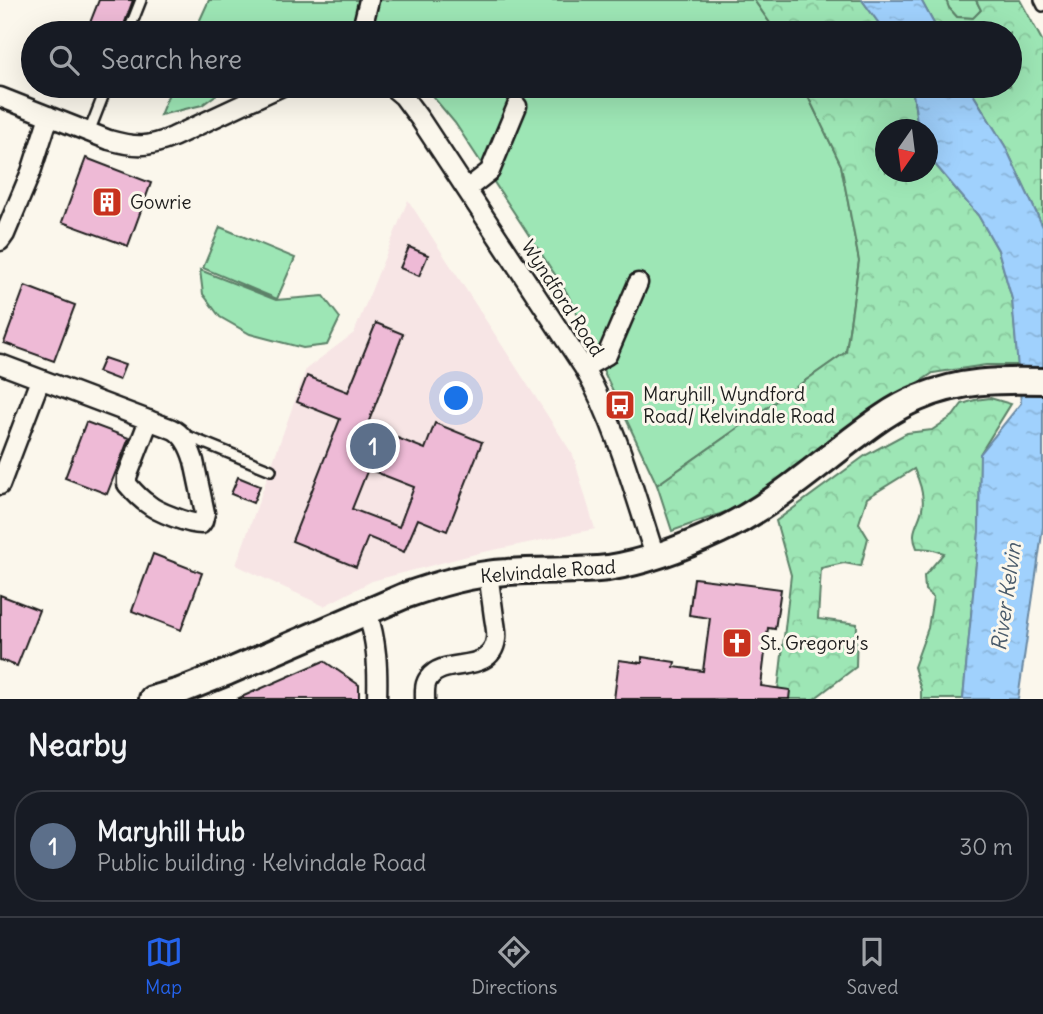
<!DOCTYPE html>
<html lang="en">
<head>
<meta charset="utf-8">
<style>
  body { margin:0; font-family:Delius,sans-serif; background:#242831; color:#f1f3f6 }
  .compass { position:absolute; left:875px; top:119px; width:63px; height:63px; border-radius:50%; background:#171b24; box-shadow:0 7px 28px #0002; rotate:194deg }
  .you { position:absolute; left:457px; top:399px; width:24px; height:24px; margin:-18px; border:5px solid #fff; border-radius:50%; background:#1a73e8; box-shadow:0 0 0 10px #1a73e833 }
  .badge { display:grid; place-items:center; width:46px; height:46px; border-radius:50%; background:#2563eb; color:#fff; font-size:23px; font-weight:700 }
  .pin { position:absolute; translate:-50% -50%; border:4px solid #fff; box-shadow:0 2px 7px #0006 }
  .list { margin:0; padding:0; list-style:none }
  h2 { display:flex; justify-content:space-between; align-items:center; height:91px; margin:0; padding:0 28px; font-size:30px }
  h2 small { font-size:23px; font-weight:400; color:#9ea1a6 }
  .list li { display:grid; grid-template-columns:46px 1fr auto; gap:21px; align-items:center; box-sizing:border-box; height:112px; margin:0 14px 14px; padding:0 14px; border:2px solid #363941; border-radius:28px }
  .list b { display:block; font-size:26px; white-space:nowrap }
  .list p { margin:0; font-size:23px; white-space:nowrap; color:#9ea1a6 }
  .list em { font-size:23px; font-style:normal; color:#9ea1a6 }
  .icon { flex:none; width:38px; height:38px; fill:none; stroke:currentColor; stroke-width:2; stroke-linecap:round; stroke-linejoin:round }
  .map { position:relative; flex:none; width:1043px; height:699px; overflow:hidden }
  .search { position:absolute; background:#171b24; box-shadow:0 7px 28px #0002; left:21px; right:21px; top:21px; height:77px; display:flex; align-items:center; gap:18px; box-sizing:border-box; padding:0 24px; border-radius:38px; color:#9ea1a6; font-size:26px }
  .sheet { height:217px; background:#171b24 }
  nav { display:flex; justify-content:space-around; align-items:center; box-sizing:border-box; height:98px; border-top:2px solid #363941; background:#171b24; font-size:19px; color:#9ea1a6 }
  nav a { display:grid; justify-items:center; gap:4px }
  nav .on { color:#2563eb }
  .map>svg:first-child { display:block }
  .built { fill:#f7e5e5 }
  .green { fill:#9de6b5; stroke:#5c8168; stroke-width:2 }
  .forest { fill:url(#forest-crowns); stroke:#5c8168; stroke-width:2 }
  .water { fill:url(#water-ripples); stroke:#6b89a3; stroke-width:2 }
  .building { fill:#eebad6; stroke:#1c1c1c; stroke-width:2; fill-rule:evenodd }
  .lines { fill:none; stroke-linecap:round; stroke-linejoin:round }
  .lane-casing { stroke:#1c1c1c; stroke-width:14 }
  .street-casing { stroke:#1c1c1c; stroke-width:23 }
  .secondary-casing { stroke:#1c1c1c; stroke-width:30 }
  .lane { stroke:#fbf7ec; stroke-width:9 }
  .street { stroke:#fbf7ec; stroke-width:18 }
  .secondary { stroke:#fbf7ec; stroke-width:24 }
  .labels { text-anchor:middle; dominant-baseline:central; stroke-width:6; stroke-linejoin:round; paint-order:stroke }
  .poi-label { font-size:19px; fill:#1c1c1c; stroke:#fbf7ec; text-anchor:start }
  .street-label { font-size:19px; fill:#1c1c1c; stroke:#fbf7ec }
  .water-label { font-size:21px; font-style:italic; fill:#4a5b6b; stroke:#fbf7ec }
</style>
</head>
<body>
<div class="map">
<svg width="1043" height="699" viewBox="0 0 1043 699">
  <defs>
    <pattern id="forest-crowns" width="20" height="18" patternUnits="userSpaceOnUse" patternTransform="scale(1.75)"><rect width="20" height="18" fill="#9de6b5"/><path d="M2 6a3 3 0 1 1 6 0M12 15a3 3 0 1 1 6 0" fill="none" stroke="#87c59b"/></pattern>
    <pattern id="water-ripples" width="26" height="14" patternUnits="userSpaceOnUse" patternTransform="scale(1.75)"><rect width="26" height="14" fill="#a0d1fd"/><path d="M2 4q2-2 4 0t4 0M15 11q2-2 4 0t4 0" fill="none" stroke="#89b3d8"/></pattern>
  </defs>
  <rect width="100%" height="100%" fill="#fbf7ec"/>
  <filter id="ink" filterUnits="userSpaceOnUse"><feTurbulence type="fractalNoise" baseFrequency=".0143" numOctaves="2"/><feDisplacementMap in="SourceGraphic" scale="14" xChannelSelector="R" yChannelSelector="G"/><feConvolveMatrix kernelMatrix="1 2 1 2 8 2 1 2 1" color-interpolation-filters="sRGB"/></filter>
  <g filter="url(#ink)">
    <path class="built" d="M408,200L573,455L595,529L479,553L372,581L324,606L236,565L306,369L354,333Z"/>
    <path class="green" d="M209,0H754L777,33H362L347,27L320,33H194Z
      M946,0H976L981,10L974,18L957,17L949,8Z
      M172,86H228L202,105L160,115Z
      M424,86H803L841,165L859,261L846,352L657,485L567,293L455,123Z
      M220,227L295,258L277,299L203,268Z
      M200,270L276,300L323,296L340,318L327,345L303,348L250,334L220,317L203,294Z"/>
    <path class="forest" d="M754,0H862L886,33H777Z
      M921,0H946L949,8L957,17L973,18L981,10L976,0H1020L1043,42V227L1005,146L968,86H1010V33H939Z
      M803,86H912L918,129L886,130V172H928V156L978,215L998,250L1012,299L1018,365H986L933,373L793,467L748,504L672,531L657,485L846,352L859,261L841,165Z
      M990,398L1011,404L980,454L979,532L963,699H921V690L914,667L928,628L933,597L925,590L924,576L944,553L930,549L917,548C909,531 919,524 922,509C925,497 919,480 914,469L867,498L859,523L868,538L861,566L844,563L821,568L818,619L857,624L856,667L814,699H777L791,575L776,521L866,455L907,433L932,430L953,416L962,404L975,400Z"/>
    <path class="water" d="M862,0H921L939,33H886Z
      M912,86H968L1005,146L1043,227V527L1018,699H963L979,532L980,454L1021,403L1012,299L998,250L978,215L928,156V130L918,129Z"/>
    <path class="building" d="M99,0H133L121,33H86Z
      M86,158L151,183L128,246L62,222Z
      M409,247L428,255L419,276L400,268Z
      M25,286L75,305L54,361L4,343Z
      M376,323L403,334L367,426L425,449L435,423L482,442L447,531L418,519L404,552L368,537L356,567L292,541L340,419L297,402L307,376L348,392ZM368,469L414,487L399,527L352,509Z
      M104,358L125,365L119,380L98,372Z
      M86,422L129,438L107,494L65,478Z
      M238,477L260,486L253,503L231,494Z
      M153,554L202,573L181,630L132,611Z
      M694,578L781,589L775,629L768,628L761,686L790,690L789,699H614L619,660L642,663V657L675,662L674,667L703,671L710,618L689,615Z
      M0,595L39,610L17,666L0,660Z
      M324,661L359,685V699H237Z"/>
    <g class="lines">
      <g class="lane-casing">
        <path id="lane" d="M1040,0L1043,6
          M128,33L141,0
          M89,132L107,86
          M187,436L271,470"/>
      </g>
      <g class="street-casing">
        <path id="street" d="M361,33L369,0
          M391,86L403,96L420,119L584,368C617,427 634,492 655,556
          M0,97L109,140C134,147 148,148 173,137L282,86
          M467,189L490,171L517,106
          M0,241L5,234L31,172L49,116
          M0,364L172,429C184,434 190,448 194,461L205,513L203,521L201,524C189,524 157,512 148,504C140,499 133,491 127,484V477L149,420
          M584,368L607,355L638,283
          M0,485L40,380
          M367,612C377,641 378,669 377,699
          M425,699C425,692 424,684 429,678C444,656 491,676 496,639C497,632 495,624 494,617C492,603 490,588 488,573"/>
      </g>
      <g class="secondary-casing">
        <path id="secondary" d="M152,699L180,691L228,672L404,596C438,584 471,574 507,572C541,569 575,572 608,568C646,562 685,547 719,531C768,508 808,473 850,441C871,425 893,408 918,398C961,380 997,380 1043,381"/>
      </g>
      <use href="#lane" class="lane"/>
      <use href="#street" class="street"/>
      <use href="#secondary" class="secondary"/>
    </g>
  </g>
  <defs>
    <g id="building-square" transform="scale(1.575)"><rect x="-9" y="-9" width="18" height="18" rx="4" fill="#c8321e" stroke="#fbf7ec"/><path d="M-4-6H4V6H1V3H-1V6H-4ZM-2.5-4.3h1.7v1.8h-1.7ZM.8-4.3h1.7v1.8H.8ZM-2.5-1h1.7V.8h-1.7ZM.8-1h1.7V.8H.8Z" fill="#fff"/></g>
    <g id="bus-square" transform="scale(1.575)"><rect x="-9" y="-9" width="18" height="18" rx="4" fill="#c8321e" stroke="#fbf7ec"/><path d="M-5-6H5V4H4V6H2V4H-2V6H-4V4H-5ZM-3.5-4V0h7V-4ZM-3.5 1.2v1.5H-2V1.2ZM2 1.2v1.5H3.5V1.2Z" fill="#fff"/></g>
    <g id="church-square" transform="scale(1.575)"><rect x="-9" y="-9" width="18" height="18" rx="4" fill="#c8321e" stroke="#fbf7ec"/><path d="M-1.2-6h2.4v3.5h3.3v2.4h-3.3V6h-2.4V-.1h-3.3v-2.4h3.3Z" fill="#fff"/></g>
  </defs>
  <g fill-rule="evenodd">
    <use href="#building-square" x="107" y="202"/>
    <use href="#bus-square" x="620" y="405"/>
    <use href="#church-square" x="737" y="643"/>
  </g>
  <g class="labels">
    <g class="poi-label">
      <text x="130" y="202">Gowrie</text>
      <text x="643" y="394">Maryhill, Wyndford<tspan x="643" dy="22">Road/ Kelvindale Road</tspan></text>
      <text x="760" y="643">St. Gregory's</text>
    </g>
    <g class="street-label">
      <text transform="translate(563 298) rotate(57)">Wyndford Road</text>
      <text transform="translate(548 571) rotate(-4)">Kelvindale Road</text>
    </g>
    <g class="water-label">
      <text transform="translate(1006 597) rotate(-82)">River Kelvin</text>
    </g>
  </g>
</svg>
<svg class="compass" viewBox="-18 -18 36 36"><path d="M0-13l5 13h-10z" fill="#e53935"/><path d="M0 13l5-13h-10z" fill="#9ea1a6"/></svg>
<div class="you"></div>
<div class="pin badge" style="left:373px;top:446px;background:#5c6f8a">1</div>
<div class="search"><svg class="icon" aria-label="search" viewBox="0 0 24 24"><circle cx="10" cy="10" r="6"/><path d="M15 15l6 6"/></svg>Search here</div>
</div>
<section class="sheet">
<h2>Nearby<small></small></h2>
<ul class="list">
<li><span class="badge" style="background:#5c6f8a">1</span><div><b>Maryhill Hub</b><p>Public building · Kelvindale Road</p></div><em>30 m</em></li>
</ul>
</section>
<nav>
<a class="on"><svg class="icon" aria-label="map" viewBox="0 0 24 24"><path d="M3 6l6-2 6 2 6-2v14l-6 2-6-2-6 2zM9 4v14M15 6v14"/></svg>Map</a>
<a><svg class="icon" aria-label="directions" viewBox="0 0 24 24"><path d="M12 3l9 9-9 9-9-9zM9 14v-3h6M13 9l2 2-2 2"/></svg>Directions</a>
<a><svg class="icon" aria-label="saved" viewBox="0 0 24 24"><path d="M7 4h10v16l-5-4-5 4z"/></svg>Saved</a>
</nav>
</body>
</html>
